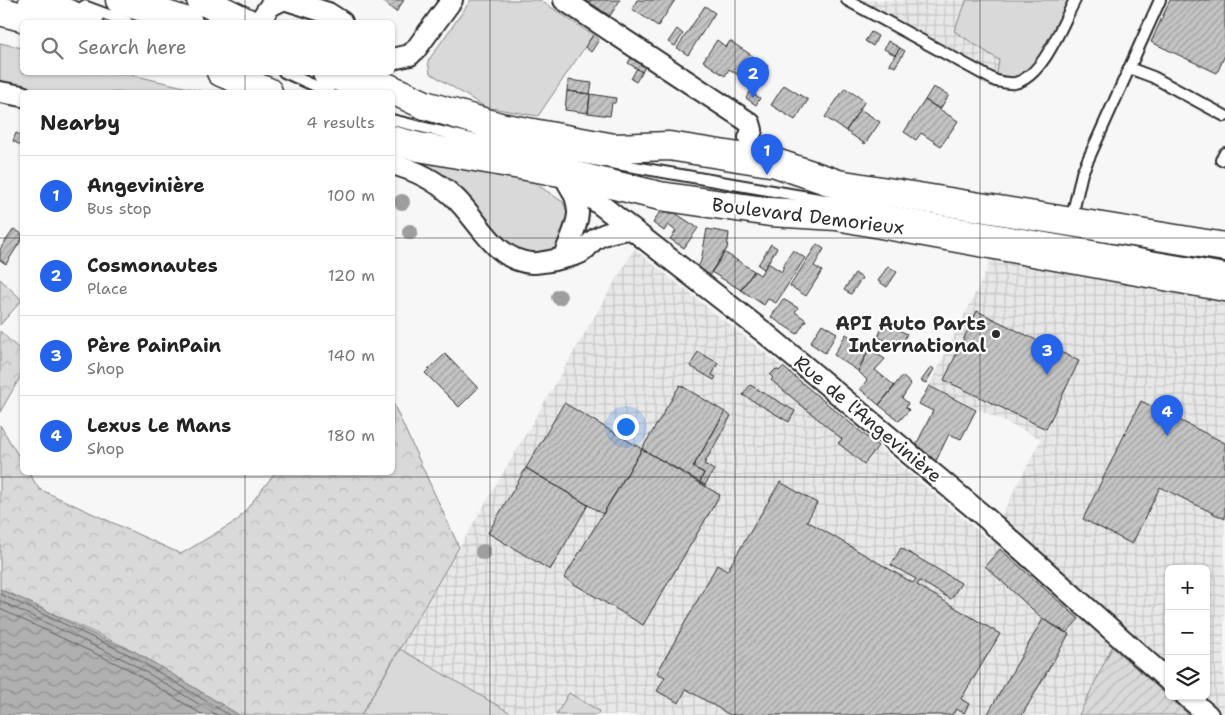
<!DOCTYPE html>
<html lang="en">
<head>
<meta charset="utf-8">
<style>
  body { margin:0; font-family:"Shantell Sans",sans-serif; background:#f6f6f6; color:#222 }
  .controls { position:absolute; right:15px; bottom:15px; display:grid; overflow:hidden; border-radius:8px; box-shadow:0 1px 4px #0004 }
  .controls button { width:45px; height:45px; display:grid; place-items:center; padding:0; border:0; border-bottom:1px solid #e0e0e0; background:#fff; color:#222; font:25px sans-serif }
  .you { position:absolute; left:625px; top:426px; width:18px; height:18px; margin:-12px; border:4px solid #fff; border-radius:50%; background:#1a73e8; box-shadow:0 0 0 8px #1a73e833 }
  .badge { display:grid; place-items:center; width:32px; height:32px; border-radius:50%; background:#2563eb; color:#fff; font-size:16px; font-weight:700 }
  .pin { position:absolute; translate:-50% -41px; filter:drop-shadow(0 1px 2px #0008) }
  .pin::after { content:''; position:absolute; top:26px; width:18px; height:15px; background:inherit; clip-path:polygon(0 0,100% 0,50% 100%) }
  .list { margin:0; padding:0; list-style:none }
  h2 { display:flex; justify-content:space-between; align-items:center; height:65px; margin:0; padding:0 20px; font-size:21px }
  h2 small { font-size:16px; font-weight:400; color:#767676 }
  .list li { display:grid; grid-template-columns:32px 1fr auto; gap:15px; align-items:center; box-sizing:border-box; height:80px; padding:0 20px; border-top:1px solid #e0e0e0 }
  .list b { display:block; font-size:19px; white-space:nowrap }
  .list p { margin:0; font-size:16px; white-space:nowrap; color:#767676 }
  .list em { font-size:16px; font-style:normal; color:#767676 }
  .icon { flex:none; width:28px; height:28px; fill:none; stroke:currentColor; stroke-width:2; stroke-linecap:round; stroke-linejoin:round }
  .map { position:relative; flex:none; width:1225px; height:715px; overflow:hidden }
  .search { position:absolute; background:#fff; box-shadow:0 1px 4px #0004; left:20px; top:20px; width:375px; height:55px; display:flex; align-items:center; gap:12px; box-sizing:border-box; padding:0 18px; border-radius:8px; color:#767676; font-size:19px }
  .panel { position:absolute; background:#fff; box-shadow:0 1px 4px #0004; left:20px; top:90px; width:375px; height:385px; border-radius:8px }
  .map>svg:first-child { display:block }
  .industrial { fill:url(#industrial-grid); fill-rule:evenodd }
  .green { fill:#d9d9d9; stroke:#828282 }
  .forest { fill:url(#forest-crowns); stroke:#828282 }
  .garden { fill:url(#garden-furrows); stroke:#828282 }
  .water { fill:url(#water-waves); stroke:#7b7b7b }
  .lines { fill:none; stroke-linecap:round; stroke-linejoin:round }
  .shore { stroke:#606060; stroke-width:1 }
  .building { fill:url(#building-hatch); stroke:#2b2b2b }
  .lane-casing { stroke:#2b2b2b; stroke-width:14 }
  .street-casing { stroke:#2b2b2b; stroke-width:24 }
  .primary-casing { stroke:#2b2b2b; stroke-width:31 }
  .highway-casing { stroke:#2b2b2b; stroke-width:31 }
  .lane { stroke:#fff; stroke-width:10 }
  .street { stroke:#fff; stroke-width:20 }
  .primary { stroke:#fff; stroke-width:28 }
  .highway { stroke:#fff; stroke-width:28 }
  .tree { fill:#9e9e9e }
  .grid { fill:none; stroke:#2b2b2b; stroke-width:1; stroke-opacity:0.55 }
  .poi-dot { fill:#2b2b2b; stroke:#fff; stroke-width:2 }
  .labels { text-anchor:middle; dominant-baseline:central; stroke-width:4.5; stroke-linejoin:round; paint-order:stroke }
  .street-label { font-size:19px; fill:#2b2b2b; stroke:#fff }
  .poi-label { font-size:19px; font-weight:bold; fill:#2b2b2b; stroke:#fff; text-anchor:end }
</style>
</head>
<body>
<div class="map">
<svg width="1225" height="715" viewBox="0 0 1225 715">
  <defs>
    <pattern id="industrial-grid" width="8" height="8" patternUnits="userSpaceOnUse" patternTransform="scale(1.25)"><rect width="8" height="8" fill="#e8e8e8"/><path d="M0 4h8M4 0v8" fill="none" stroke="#c7c7c7"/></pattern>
    <pattern id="forest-crowns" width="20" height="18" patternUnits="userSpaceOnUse" patternTransform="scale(1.25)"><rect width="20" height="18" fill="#d9d9d9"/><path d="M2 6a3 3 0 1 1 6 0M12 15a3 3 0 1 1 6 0" fill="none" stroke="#bababa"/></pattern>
    <pattern id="garden-furrows" width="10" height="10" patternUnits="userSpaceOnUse" patternTransform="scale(1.25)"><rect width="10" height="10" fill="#d9d9d9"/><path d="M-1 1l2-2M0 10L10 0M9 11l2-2" fill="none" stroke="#bababa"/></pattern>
    <pattern id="water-waves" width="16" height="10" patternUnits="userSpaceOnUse" patternTransform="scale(1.25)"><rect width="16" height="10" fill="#b0b0b0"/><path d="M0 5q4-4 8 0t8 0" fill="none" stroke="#8f8f8f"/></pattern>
    <pattern id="building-hatch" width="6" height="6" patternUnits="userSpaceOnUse" patternTransform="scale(1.25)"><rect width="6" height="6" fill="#c4c4c4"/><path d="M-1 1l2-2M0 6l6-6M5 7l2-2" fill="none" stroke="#9f9f9f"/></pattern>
  </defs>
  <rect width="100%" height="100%" fill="#f7f7f7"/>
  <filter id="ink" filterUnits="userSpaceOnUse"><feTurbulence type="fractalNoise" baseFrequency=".02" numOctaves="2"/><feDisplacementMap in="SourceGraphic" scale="10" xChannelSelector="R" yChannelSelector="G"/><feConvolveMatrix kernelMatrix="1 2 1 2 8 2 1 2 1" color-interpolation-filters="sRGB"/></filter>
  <g filter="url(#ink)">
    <path class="industrial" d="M847,0H1075L996,81Z
      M997,230L1225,269L1224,715H1189L1112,647L1079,715H514L400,649L634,249L783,367L989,540L1041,439L929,386L987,270ZM1169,569H1206V696H1169Z"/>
    <path class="green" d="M471,0H540L593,35L538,116L485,107L430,73L428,61Z
      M967,0H1075L1029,77L996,81L999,60L954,31Z
      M0,43L22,48V72L123,73L206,92L0,93Z
      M393,151L524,176L563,202L567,212L569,244L531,263L454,197L393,164Z
      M400,649L514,715H361Z
      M569,693L599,711L597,715H556Z"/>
    <path class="forest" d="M0,279L22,300L0,325Z
      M0,331L22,352V374L0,412Z
      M393,403L459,547L361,715H239L134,651L0,589V425L22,462V472L29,473L39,489L181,554L238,520L275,473L392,472Z"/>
    <path class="garden" d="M1112,647L1189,715H1079Z"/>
    <path class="water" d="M0,589C45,608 88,635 134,651L239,715H0Z"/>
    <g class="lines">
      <path class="shore" d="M0,594L132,656L229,715
        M0,601L129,662L217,715
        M0,609L126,668L203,715"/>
    </g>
    <path class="building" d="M381,0H404L396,12Z
      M590,0H620L610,16L589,2Z
      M637,0H675L658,26L632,9Z
      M1170,0H1225V55L1217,73L1151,42Z
      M705,6L715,13L688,55L677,48Z
      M677,29L683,34L675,46L668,42Z
      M871,32L878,36L873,46L865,41Z
      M593,35L599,40L591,52L585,47Z
      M717,40L726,47L730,41L768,66L755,86L729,69L725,76L703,61Z
      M888,41L900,48L895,55L884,49Z
      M900,48L905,51L895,67L889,64Z
      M631,58L645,67L642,72L628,63Z
      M637,68L642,72L636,82L631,79Z
      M568,80L592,83L590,94L567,91Z
      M784,85L808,100L795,120L771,105Z
      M933,87L949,95L940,109L925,100Z
      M845,88L865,101L846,131L825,117Z
      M567,91L590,94L588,113L565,110Z
      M750,92L760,98L756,105L746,98Z
      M590,94L616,98L615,103H612L610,116L588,113Z
      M925,100L958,121L941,146L921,133L916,140L904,132Z
      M860,109L880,122L865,144L846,131Z
      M16,133L22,136V146L13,141Z
      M659,213H675L698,228L684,248L670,239L676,231L668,225L664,231L653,223Z
      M14,229L22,234V239L6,264L0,260V249Z
      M707,229L729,233L727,249L709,276L698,267L701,261Z
      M771,244L777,248L764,269L758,265Z
      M817,244L824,249L814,266L822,271L806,296L790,286Z
      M793,250L805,258L776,303L768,299L764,305L741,290L754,271L760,275L768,263L782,272L784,264Z
      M724,252L754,271L741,290L711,272Z
      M888,266L897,272L887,287L878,281Z
      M855,273L862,278L851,294L844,290Z
      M783,299L798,308L795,312L806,320L797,334L771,317Z
      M977,311L1079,361L1046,429L944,380Z
      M884,323L907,334L900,347L878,337Z
      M822,324L837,333L825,353L810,343Z
      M846,334L869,349L858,371L834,355Z
      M869,349L885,359L875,370L895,386L879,405L860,389L867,380L858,371Z
      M698,352L718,363L712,375L716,377L714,380L690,366Z
      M445,354L478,388L459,407L425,373Z
      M783,367L878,446L864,464L838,443L842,439L771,380L773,378L770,375L776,369L779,371Z
      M931,367L934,369L926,383L921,381Z
      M902,376L911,384L902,398L908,403L906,407L909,410L899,421L879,405Z
      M680,385L725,412L693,467L704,473L700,482L642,449Z
      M750,385L795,411L789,422L743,395Z
      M929,386L976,410L961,439L949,434L934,465L918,452L917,443L933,411L919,404Z
      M1141,401L1225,443V519L1160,487L1132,544L1083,519Z
      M564,403L642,449L603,514L526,468Z
      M725,412L731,416L704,464L714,470L705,485L700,482L704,473L693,467Z
      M642,449L720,495L643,625L564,578Z
      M526,468L588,505L550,570L488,533Z
      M780,482L817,503L807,521L913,583L916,579L891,565L901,548L961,583L951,599L920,581L917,585L1000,634L961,699L969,704L964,713L956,709L952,715H730L686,689L679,703L657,691L665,677L657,673L717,565L727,571Z
      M1000,549L1079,619L1066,633L1043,619L985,566Z
      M1043,619L1069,634L1022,715H987Z"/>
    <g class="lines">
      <g class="lane-casing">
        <path id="lane" d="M847,0L996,81C1002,82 1010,84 1015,83C1044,76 1062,24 1075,0
          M84,6L127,22
          M1129,68L1153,77L1225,116
          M284,72L329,92
          M392,120L472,139L1225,269
          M1221,160L1225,153
          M1071,221L1082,173L1160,0"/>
      </g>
      <g class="street-casing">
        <path id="street" d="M287,0L328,13L342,22
          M564,0L750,123L752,130L749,138
          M259,22L270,6L282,0
          M392,59L410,55L416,49L452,0
          M0,92L22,96
          M392,164C415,170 435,180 453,196C478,218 494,261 532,263C539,264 575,256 580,253C586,250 589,244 594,240C605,232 618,230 630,229
          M574,193H583L592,198L765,333L986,518L1169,681
          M564,256C575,227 587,212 568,183
          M1186,696L1208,715"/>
      </g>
      <g class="primary-casing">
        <path id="primary" d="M33,0L89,22
          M120,0L188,22
          M201,0L246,22
          M221,72L268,92
          M327,72L369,90
          M354,72L425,105L500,127L614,148L669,146L776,163L838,184L1225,247
          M392,140L419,147L560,172L660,196L770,212L837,216L1225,287"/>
      </g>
      <g class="highway-casing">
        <path id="highway" d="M0,11L40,22"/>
      </g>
      <use href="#lane" class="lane"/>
      <use href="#street" class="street"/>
      <use href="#primary" class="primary"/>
      <use href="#highway" class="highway"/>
    </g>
    <g class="tree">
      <circle cx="402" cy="202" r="8"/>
      <circle cx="410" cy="232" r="8"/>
      <circle cx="559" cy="297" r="8"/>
      <circle cx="483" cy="552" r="8"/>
    </g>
  </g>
  <path class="grid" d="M245,0V22M490,0V715M735,0V715M980,0V715M245,72V92M0,238H22M392,238H1225M245,472V715M0,477H1225"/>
  <circle class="poi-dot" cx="996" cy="334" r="5"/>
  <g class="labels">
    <g class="street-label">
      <text transform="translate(808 216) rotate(7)">Boulevard Demorieux</text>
      <text transform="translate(868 419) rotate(40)">Rue de l'Angevinière</text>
    </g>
    <g class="poi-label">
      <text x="986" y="323">API Auto Parts<tspan x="986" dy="22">International</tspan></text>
    </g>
  </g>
</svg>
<div class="controls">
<button>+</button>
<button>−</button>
<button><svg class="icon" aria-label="layers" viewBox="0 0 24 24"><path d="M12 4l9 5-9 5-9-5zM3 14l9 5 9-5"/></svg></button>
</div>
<div class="you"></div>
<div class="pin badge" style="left:767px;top:175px">1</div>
<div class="pin badge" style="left:753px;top:98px">2</div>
<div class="pin badge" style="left:1047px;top:375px">3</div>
<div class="pin badge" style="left:1167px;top:436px">4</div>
<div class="search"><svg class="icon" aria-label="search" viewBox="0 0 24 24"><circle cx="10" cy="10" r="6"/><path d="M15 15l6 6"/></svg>Search here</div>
<section class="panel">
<h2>Nearby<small>4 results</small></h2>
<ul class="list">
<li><span class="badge">1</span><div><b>Angevinière</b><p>Bus stop</p></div><em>100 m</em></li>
<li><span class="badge">2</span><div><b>Cosmonautes</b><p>Place</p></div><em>120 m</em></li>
<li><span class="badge">3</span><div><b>Père PainPain</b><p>Shop</p></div><em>140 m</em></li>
<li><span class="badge">4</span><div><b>Lexus Le Mans</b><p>Shop</p></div><em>180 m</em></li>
</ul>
</section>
</div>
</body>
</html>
